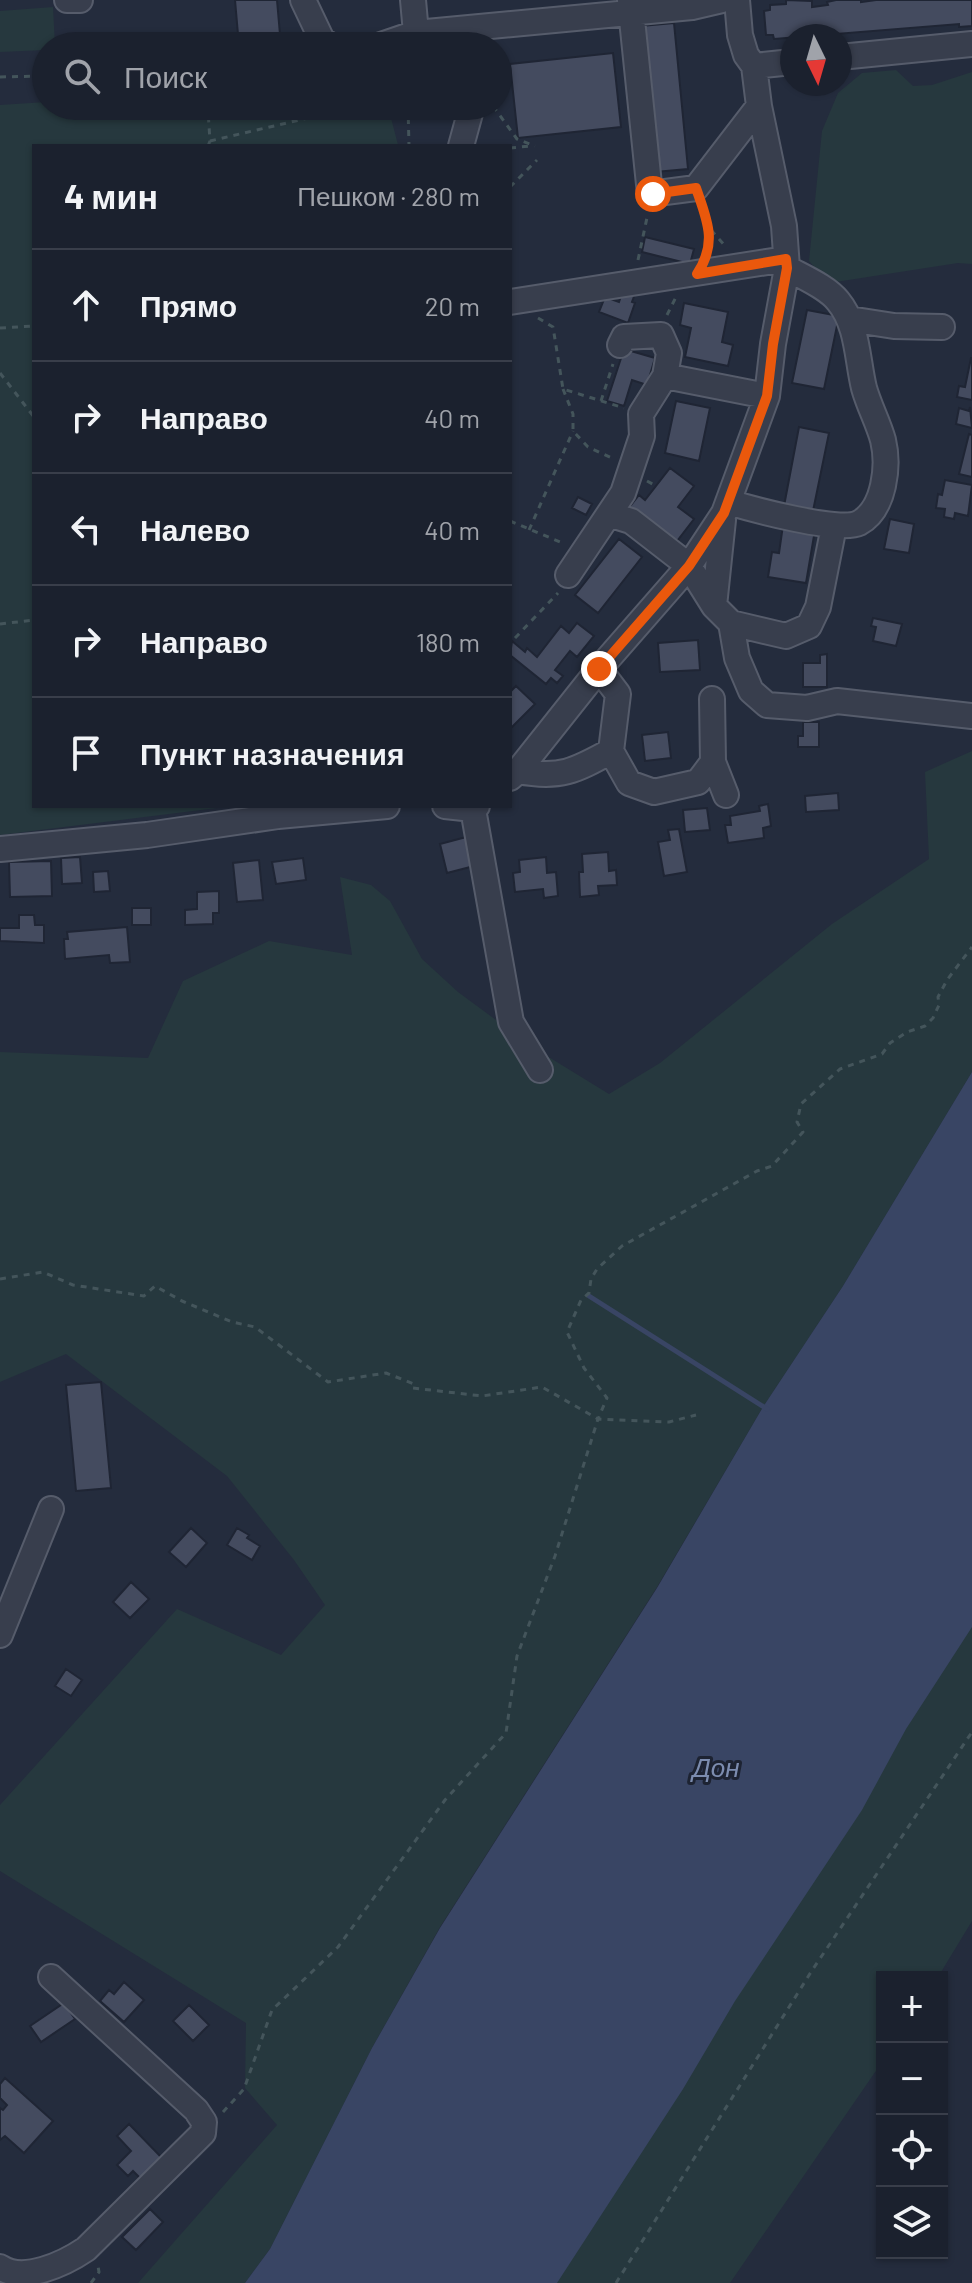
<!DOCTYPE html>
<html lang="ru">
<head>
<meta charset="utf-8">
<style>
  body { margin:0; font-family:Barlow,sans-serif; background:#242936; color:#f1f3f6 }
  .controls { position:absolute; right:24px; bottom:24px; display:grid; overflow:hidden; border-radius:0px; box-shadow:0 2px 6px #0004 }
  .controls button { width:72px; height:72px; display:grid; place-items:center; padding:0; border:0; border-bottom:2px solid #393e4a; background:#1b212e; color:#f1f3f6; font:40px sans-serif }
  .compass { position:absolute; left:780px; top:24px; width:72px; height:72px; border-radius:50%; background:#1b212e; box-shadow:0 2px 6px #0004; rotate:175deg }
  .stop { position:absolute; width:24px; height:24px; margin:-18px; border:6px solid #ea580c; border-radius:50%; background:#fff }
  .stop.end { background:#ea580c; border-color:#fff; box-shadow:0 2px 8px #0008 }
  .list { margin:0; padding:0; list-style:none }
  h2 { display:flex; justify-content:space-between; align-items:center; height:104px; margin:0; padding:0 32px; font-size:34px }
  h2 small { font-size:26px; font-weight:400; color:#a0a3aa }
  .list li { display:grid; grid-template-columns:52px 1fr auto; gap:24px; align-items:center; box-sizing:border-box; height:112px; padding:0 32px; border-top:2px solid #393e4a }
  .list b { display:block; font-size:30px; white-space:nowrap }
  .list em { font-size:26px; font-style:normal; color:#a0a3aa }
  .icon { flex:none; width:44px; height:44px; fill:none; stroke:currentColor; stroke-width:2; stroke-linecap:round; stroke-linejoin:round }
  .map { position:relative; flex:none; width:972px; height:2283px; overflow:hidden }
  .search { position:absolute; background:#1b212e; box-shadow:0 2px 6px #0004; left:32px; top:32px; width:480px; height:88px; display:flex; align-items:center; gap:20px; box-sizing:border-box; padding:0 28px; border-radius:44px; color:#a0a3aa; font-size:30px }
  .panel { position:absolute; background:#1b212e; box-shadow:0 2px 6px #0004; left:32px; top:144px; width:480px; height:664px; border-radius:0px }
  .map>svg:first-child { display:block }
  .green { fill:#26383e }
  .water { fill:#394564 }
  .lines { fill:none; stroke-linecap:round; stroke-linejoin:round }
  .stream { stroke:#394564; stroke-width:5 }
  .building { fill:#444b5f; stroke:#1f2534; stroke-width:2 }
  .minor-casing { stroke:#565c6b; stroke-width:28 }
  .path { stroke:#44555b; stroke-width:3; stroke-dasharray:6 6; stroke-linecap:butt }
  .minor { stroke:#383e4d; stroke-width:24 }
  .route { stroke:#ea580c; stroke-width:10 }
  .labels { text-anchor:middle; dominant-baseline:central; stroke-width:6; stroke-linejoin:round; paint-order:stroke }
  .water-label { font-size:26px; font-style:italic; fill:#7c8caf; stroke:#1d2332 }
</style>
</head>
<body>
<div class="map">
<svg width="972" height="2283" viewBox="0 0 972 2283">
  <rect width="100%" height="100%" fill="#242c3d"/>
  <path class="green" d="M53,7L55,46H46V50L0,52V11Z
    M896,70L913,86L932,85L972,72V264L958,263L829,283L809,261L822,131L838,93L862,73Z
    M46,102V106H388L398,145L34,146V806H233L0,835V105Z
    M972,751V1072L843,1286L763,1407L657,1587L440,1927L372,2048L270,2249L245,2283H138L277,2125L245,2088L246,2023L0,1871V1805L177,1609L281,1655L325,1605L294,1560L227,1476L66,1354L0,1382V1052L148,1058L183,981L269,941L352,955L340,877L371,885L390,901L422,959L458,992L534,1048L609,1094L660,1063L832,924L929,859L925,772Z
    M972,1612V1921L938,1977H882V2062L730,2283H544Z"/>
  <path class="water" d="M972,1072V1627L906,1729L862,1810L735,2001L683,2089L557,2283H245L270,2249L372,2048L440,1928L657,1588L763,1407L843,1286Z"/>
  <g class="lines">
    <path class="stream" d="M589,1296L767,1409"/>
  </g>
  <path class="building" d="M235,0H277L281,46H239Z
    M786,0L812,1V7L828,5L827,2L836,0H861V2L876,0H972V26L959,27V24L774,39L773,35H766L764,11L770,10V5L786,4Z
    M674,23L688,169L655,172L641,26Z
    M613,53L621,127L518,138L510,64Z
    M645,237L694,249L690,264L642,252Z
    M623,290L635,294L632,302L635,303L628,323L599,312L605,297L619,302Z
    M684,303L728,312L722,342L733,345L728,366L685,357L691,328L680,325Z
    M807,310L839,316L824,389L792,383Z
    M624,349L655,358L647,385L632,380L624,406L607,401Z
    M971,358H972V400L957,397L959,386L965,387Z
    M676,401L710,408L699,461L665,453Z
    M970,407L972,428L956,424L959,408L969,411Z
    M799,427L829,433L813,511L784,506Z
    M969,434L972,435V477L959,474Z
    M670,468L694,486L678,507L694,519L674,545L628,509L639,495L645,500Z
    M945,480L972,485L968,516L955,513L954,519L944,517L945,509L936,508L938,494L942,495Z
    M578,497L592,504L586,515L572,508Z
    M890,519L914,524L909,553L884,549Z
    M783,525L815,530L806,583L768,577L772,552L779,553Z
    M619,539L642,557L598,613L575,595Z
    M873,618L902,624L896,646L873,641L876,627L871,626Z
    M577,623L594,636L577,657L570,651L555,670L563,676L557,683L551,678L546,684L510,655L512,641L525,652L527,648L537,657L561,626L569,633Z
    M698,640L700,670L660,672L658,643Z
    M827,654V687H803V663H820V655Z
    M516,686L535,704L510,729V692Z
    M803,722H819V747H798V736H803Z
    M668,732L671,758L645,761L642,735Z
    M838,793L839,810L806,812L805,796Z
    M768,804L771,826L763,828L764,838L728,843L725,825H731L730,816L760,811L759,806Z
    M707,808L710,830L685,832L683,810Z
    M679,829L687,872L664,876L658,842L670,840L668,830Z
    M470,836L478,865L447,873L440,844Z
    M608,852L609,871L616,870L617,885L598,886L599,895L580,897L579,872H583L582,854Z
    M80,857L82,883L62,884L61,858Z
    M546,857L547,873L556,872L558,896L544,898L543,889L515,892L513,873L520,872L519,860Z
    M303,858L306,880L276,884L272,862Z
    M259,860L263,900L237,902L233,863Z
    M51,861L52,896L10,897L9,862Z
    M108,871L110,891L94,892L93,872Z
    M219,891V913H213V924L185,925V910L197,909V892Z
    M132,908H151V925H132Z
    M19,915H34L35,925H44V943L0,941V928H19Z
    M127,927L130,962L110,963L109,955L65,959L64,939H68L67,932Z
    M101,1382L111,1488L76,1491L66,1385Z
    M191,1528L207,1543L186,1567L169,1552Z
    M237,1528L249,1535L247,1538L260,1546L252,1560L227,1545Z
    M131,1582L149,1599L130,1618L113,1602Z
    M66,1669L82,1680L71,1696L55,1686Z
    M124,1982L144,2000L124,2022L100,2001L109,1990L114,1994Z
    M64,2003L75,2019L41,2042L30,2026Z
    M189,2005L209,2025L193,2041L173,2021Z
    M5,2078L53,2121L24,2153L5,2136L0,2140V2108L3,2110L7,2105L0,2098V2084Z
    M129,2124L162,2158L141,2179L133,2171L128,2176L117,2165L131,2151L117,2136Z
    M150,2209L163,2222L136,2250L122,2237Z"/>
  <g class="lines">
    <g class="minor-casing">
      <path id="minor" d="M67,0H80
        M303,0L322,40L331,46
        M413,0L416,33
        M630,0L650,194L696,188L759,106
        M378,46L416,33L692,7L722,0
        M840,57L972,44
        M754,66L792,62
        M461,146L472,106
        M510,302L786,259
        M849,319L894,326L942,327
        M665,376L767,396
        M728,502C752,509 839,533 859,523C885,509 889,465 883,440C878,422 869,406 864,388C857,359 858,325 838,301C827,287 803,277 787,268
        M607,517H618L631,521L689,566L714,606L731,623L786,636L809,626L818,607L834,526
        M568,575L623,493L642,436L641,414L665,376L669,353L661,335L624,337L620,345
        M714,606L723,520
        M731,623L737,658L751,691L767,705L807,708L837,701L972,716
        M599,669L618,694L611,751
        M712,699L713,762L726,795
        M518,771C560,779 575,771 611,751L629,783L654,792L698,782L713,762
        M510,778L518,771L599,669L689,566L724,513L767,396L773,344L787,268L784,226L759,106L754,66L746,55L740,35L737,0
        M445,806L473,809L477,806
        M473,809L511,1022L540,1070
        M0,849L147,835L278,816L387,806
        M0,1635L51,1509
        M0,2267C23,2283 64,2264 86,2249L203,2133L204,2122L196,2110L51,1977"/>
    </g>
    <path class="path" d="M0,77L46,76
      M408,106L409,146
      M493,106L517,139L535,146
      M210,141L308,118H343L363,106
      M208,146L210,141L208,111L215,106
      M510,148L531,146
      M510,187L537,160
      M703,208L711,230L707,250
      M711,230L727,248
      M638,260L648,213
      M667,315L676,297
      M538,318L553,327L563,389L624,408
      M0,328L34,326
      M0,373L34,417
      M563,389L573,414V431L588,447L612,458
      M601,401L613,364
      M647,481L656,486
      M510,521L565,544
      M529,530L573,431
      M0,624L34,620
      M515,638L558,593
      M0,1279L43,1272L73,1285L144,1296L155,1286L182,1301L232,1322L255,1327L328,1382L386,1373L414,1384L413,1388L482,1396L542,1387L598,1419L669,1422L696,1415
      M223,2112L244,2089L272,2010L338,1947L445,1800L506,1733L517,1656L555,1556L598,1419L607,1398L584,1368L567,1332L581,1300L589,1293L591,1279L597,1269L622,1246L757,1171L772,1166L803,1132L797,1122L801,1104L840,1069L882,1054L890,1043L907,1032L925,1026L933,1018L939,1005L938,997L947,980L972,947
      M91,2283L99,2272L98,2266
      M616,2283L811,1972L972,1732"/>
    <use href="#minor" class="minor"/>
  </g>
  <g class="lines">
    <path class="route" d="M599,669L689,566L724,513L767,396L773,344L787,268L786,259L697,274C718,242 707,220 696,188L653,194"/>
  </g>
  <g class="labels">
    <g class="water-label">
      <text x="716" y="1766">Дон</text>
    </g>
  </g>
</svg>
<div class="controls">
<button>+</button>
<button>−</button>
<button><svg class="icon" aria-label="locate" viewBox="0 0 24 24"><circle cx="12" cy="12" r="6"/><path d="M12 2v4M12 18v4M2 12h4M18 12h4"/></svg></button>
<button><svg class="icon" aria-label="layers" viewBox="0 0 24 24"><path d="M12 4l9 5-9 5-9-5zM3 14l9 5 9-5"/></svg></button>
</div>
<svg class="compass" viewBox="-18 -18 36 36"><path d="M0-13l5 13h-10z" fill="#e53935"/><path d="M0 13l5-13h-10z" fill="#a0a3aa"/></svg>
<div class="stop" style="left:653px;top:194px"></div>
<div class="stop end" style="left:599px;top:669px"></div>
<div class="search"><svg class="icon" aria-label="search" viewBox="0 0 24 24"><circle cx="10" cy="10" r="6"/><path d="M15 15l6 6"/></svg>Поиск</div>
<section class="panel">
<h2>4 мин<small>Пешком · 280 m</small></h2>
<ul class="list">
<li><svg class="icon" aria-label="ahead" viewBox="0 0 24 24"><path d="M12 20V5M6 11l6-6 6 6"/></svg><div><b>Прямо</b></div><em>20 m</em></li>
<li><svg class="icon" aria-label="right" viewBox="0 0 24 24"><path d="M7 20v-9h11M14 6l5 5-5 5"/></svg><div><b>Направо</b></div><em>40 m</em></li>
<li><svg class="icon" aria-label="left" viewBox="0 0 24 24"><path d="M17 20v-9H6M10 6l-5 5 5 5"/></svg><div><b>Налево</b></div><em>40 m</em></li>
<li><svg class="icon" aria-label="right" viewBox="0 0 24 24"><path d="M7 20v-9h11M14 6l5 5-5 5"/></svg><div><b>Направо</b></div><em>180 m</em></li>
<li><svg class="icon" aria-label="arrive" viewBox="0 0 24 24"><path d="M6 21V4h12l-3 4 3 4H6"/></svg><div><b>Пункт назначения</b></div></li>
</ul>
</section>
</div>
</body>
</html>
